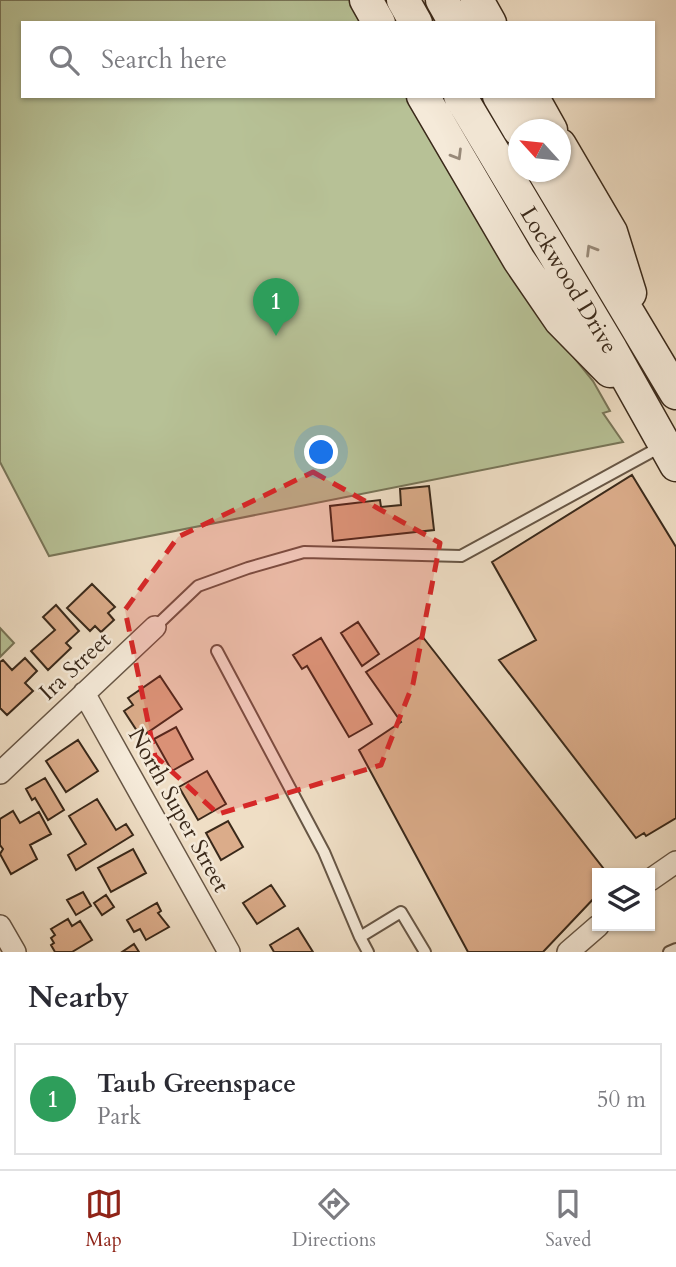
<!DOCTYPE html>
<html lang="en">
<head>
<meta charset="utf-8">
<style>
  body { margin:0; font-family:Cardo,serif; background:#f2f2f3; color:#2b2b33 }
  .controls { position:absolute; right:21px; bottom:21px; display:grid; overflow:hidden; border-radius:0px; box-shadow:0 2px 5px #0004 }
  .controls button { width:63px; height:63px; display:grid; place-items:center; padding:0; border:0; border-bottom:2px solid #e1e1e2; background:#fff; color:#2b2b33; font:35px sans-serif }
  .compass { position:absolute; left:508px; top:119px; width:63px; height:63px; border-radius:50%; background:#fff; box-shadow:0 2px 5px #0004; rotate:297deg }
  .you { position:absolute; left:322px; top:453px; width:24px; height:24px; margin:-18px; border:5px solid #fff; border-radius:50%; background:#1a73e8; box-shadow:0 0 0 10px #1a73e833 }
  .badge { display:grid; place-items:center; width:46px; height:46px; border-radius:50%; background:#8f2418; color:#fff; font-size:23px; font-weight:700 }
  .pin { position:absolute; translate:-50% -58px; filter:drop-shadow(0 2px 4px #0008) }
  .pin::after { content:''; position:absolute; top:37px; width:24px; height:21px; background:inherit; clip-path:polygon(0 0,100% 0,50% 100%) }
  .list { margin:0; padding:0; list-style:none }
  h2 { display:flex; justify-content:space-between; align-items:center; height:91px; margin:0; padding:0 28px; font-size:30px }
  h2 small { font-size:23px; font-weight:400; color:#7c7c81 }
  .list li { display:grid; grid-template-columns:46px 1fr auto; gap:21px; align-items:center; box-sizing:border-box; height:112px; margin:0 14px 14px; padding:0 14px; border:2px solid #e1e1e2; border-radius:0px }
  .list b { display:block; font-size:26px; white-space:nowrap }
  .list p { margin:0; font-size:23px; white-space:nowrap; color:#7c7c81 }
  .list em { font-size:23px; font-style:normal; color:#7c7c81 }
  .icon { flex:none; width:38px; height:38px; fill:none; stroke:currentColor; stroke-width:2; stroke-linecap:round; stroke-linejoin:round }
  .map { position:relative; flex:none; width:676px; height:952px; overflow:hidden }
  .search { position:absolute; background:#fff; box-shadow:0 2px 5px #0004; left:21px; right:21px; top:21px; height:77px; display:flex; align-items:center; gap:18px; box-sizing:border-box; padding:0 24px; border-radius:0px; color:#7c7c81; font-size:26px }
  .sheet { height:217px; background:#fff }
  nav { display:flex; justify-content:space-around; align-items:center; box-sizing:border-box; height:98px; border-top:2px solid #e1e1e2; background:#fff; font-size:19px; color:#7c7c81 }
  nav a { display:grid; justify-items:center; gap:4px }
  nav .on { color:#8f2418 }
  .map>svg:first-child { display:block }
  .green { fill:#b7c196; stroke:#787558; stroke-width:2 }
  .building { fill:#dbac8a; stroke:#3a291a; stroke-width:2 }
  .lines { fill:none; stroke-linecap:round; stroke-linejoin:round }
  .lane-casing { stroke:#675645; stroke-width:14 }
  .street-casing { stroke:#675645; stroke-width:24 }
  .secondary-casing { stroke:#3a291a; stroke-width:35 }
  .lane { stroke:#f5ead9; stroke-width:10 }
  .street { stroke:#f5ead9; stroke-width:21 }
  .secondary { stroke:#f5ead9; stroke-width:32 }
  .oneway { stroke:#988a7a }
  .marked { fill:#d62828; fill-opacity:0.2; stroke:#d62828; stroke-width:5; stroke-dasharray:14 9; stroke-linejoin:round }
  .labels { text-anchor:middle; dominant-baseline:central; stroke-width:5; stroke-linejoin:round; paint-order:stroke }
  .street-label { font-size:23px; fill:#3a291a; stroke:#f5ead9 }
</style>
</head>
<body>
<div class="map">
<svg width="676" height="952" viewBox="0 0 676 952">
  <rect width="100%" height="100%" fill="#efdec5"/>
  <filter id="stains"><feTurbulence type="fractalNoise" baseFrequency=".00286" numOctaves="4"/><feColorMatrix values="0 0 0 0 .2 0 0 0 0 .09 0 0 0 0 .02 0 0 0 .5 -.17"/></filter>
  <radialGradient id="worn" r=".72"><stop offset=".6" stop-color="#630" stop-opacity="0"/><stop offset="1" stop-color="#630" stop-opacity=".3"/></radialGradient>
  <path class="green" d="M0,0H353L367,23H23V96H410L559,339L593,381L610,411L603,413L623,442L49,556L0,462Z
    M0,628L14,643L0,657Z"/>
  <path class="building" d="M632,475L676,547V818L646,836L644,833L636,838L499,660L536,640L492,562Z
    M429,486L434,530L333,541L330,506L380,500L381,507L401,505L400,489Z
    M92,584L115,607L108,613L114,620L101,632L95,626L90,631L67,608Z
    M56,605L79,631L66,643L71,648L48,670L31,651L55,630L43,617Z
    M358,622L379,654L362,666L341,633Z
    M422,636L607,873H597V895L543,952H468L359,750L401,722L366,672Z
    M321,638L372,724L349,737L307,666L302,669L293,655Z
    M25,658L37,671L25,683L33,691L7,715L0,708V662L3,660L12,670Z
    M160,676L182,709L141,737L124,711L133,705L128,698Z
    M176,727L193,759L172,771L154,739Z
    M78,740L98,771L66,792L46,761Z
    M207,771L226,804L198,820L179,787Z
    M45,778L64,810L48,820L35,798L32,800L26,789Z
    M97,799L116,830L126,824L133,835L76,870L68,855L86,844L69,816Z
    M13,811L20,823L39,812L51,834L30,845L37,859L11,874L0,854L3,849L0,845V819Z
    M228,821L243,847L221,860L206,833Z
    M133,849L146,873L111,892L98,868Z
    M271,885L285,906L257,924L243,903Z
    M83,892L91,906L76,915L67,900Z
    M106,895L114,907L102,915L94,903Z
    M157,903L161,911L158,913L169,927L146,940L140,929L134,932L127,920Z
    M68,919L72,926L80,921L92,940L72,952H55L51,945L54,943L51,938L55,935L51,929Z
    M298,928L313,952H274L270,945Z
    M134,944L139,952H122Z"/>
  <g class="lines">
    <g class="lane-casing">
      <path id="lane" d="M155,627L198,586L248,568L304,552L461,556L662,446
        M217,651L324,852L360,937L401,912L425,952
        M360,937L368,952
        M669,952L676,949"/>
    </g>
    <g class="street-casing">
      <path id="street" d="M84,693L229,952
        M0,773L155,627
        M650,880L676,862
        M0,926L15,952
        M568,952L598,926"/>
    </g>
    <g class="secondary-casing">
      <path id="secondary" d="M366,0L379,23
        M403,0L416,23
        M442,0L455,23
        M477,0L490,23
        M423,96L519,260L560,320L610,371
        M460,96L611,349L676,465
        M499,96L519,130
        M532,96L551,130
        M560,145L611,232L630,293
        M544,172L676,393"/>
    </g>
    <use href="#lane" class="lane"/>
    <use href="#street" class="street"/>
    <use href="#secondary" class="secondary"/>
  </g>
  <defs><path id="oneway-chevron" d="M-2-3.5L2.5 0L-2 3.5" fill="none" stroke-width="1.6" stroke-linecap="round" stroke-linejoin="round" transform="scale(1.75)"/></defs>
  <g class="oneway">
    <use href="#oneway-chevron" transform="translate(457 155) rotate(59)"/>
    <use href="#oneway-chevron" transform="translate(591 250) rotate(-121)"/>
  </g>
  <path class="marked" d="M313,472L440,543L413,684L381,765L218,814L155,756L125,610L178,537Z"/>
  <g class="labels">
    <g class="street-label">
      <text transform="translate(569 280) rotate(59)">Lockwood Drive</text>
      <text transform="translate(75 666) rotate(-43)">Ira Street</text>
      <text transform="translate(179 810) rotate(61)">North Super Street</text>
    </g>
  </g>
  <rect width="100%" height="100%" filter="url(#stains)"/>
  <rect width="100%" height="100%" fill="url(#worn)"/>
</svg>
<div class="controls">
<button><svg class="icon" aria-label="layers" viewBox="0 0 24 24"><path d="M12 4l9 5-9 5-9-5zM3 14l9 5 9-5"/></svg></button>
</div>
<svg class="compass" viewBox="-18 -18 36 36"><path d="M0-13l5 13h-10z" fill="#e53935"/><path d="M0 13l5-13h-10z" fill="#7c7c81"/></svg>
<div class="you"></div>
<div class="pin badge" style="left:276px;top:336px;background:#2e9e5b">1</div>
<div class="search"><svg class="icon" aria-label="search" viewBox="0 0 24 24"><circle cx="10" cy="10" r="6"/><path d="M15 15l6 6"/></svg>Search here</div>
</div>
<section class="sheet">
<h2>Nearby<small></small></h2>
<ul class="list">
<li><span class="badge" style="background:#2e9e5b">1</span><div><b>Taub Greenspace</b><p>Park</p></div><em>50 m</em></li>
</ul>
</section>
<nav>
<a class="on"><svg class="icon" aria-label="map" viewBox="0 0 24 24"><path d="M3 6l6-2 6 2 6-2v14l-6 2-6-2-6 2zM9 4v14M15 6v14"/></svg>Map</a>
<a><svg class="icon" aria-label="directions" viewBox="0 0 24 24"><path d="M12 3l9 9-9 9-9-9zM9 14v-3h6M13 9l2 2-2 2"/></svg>Directions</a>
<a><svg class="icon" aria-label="saved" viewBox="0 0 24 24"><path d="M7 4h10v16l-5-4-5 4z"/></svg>Saved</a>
</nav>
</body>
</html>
